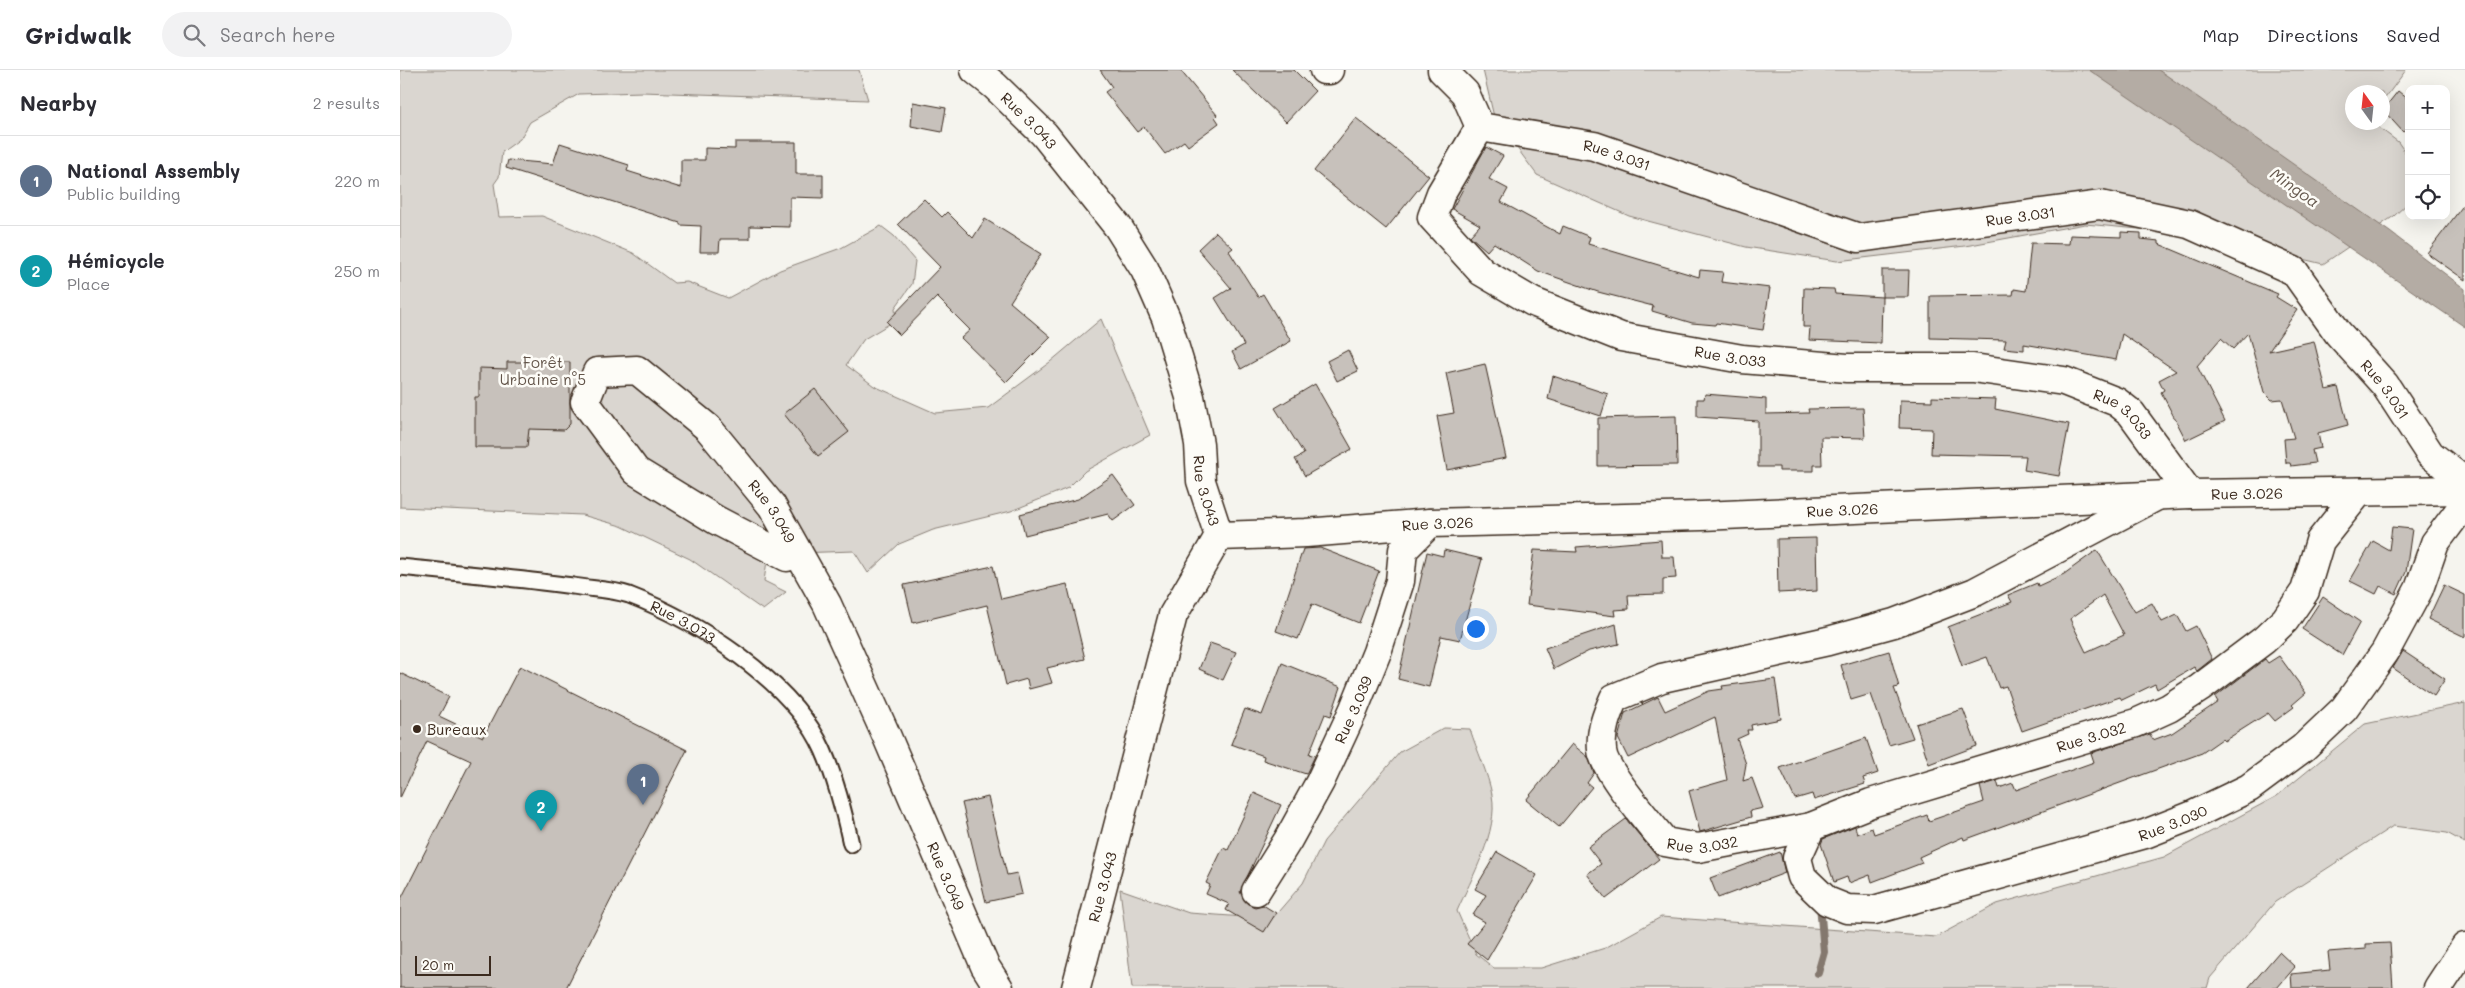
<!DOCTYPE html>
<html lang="en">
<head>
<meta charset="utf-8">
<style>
  body { margin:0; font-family:Mali,sans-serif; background:#f2f2f3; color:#2b2b33 }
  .controls { position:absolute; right:15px; top:15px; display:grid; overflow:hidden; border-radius:10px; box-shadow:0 5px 20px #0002 }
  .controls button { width:45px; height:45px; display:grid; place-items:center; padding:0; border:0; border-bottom:1px solid #e1e1e2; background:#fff; color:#2b2b33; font:25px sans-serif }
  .compass { position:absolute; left:1945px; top:15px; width:45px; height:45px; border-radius:50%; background:#fff; box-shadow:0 5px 20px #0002; rotate:345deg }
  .scale { position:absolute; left:15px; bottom:12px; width:76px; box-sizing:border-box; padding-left:5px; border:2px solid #3b2a1e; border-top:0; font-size:14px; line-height:18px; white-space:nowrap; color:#3b2a1e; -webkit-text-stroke:4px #fdfcf7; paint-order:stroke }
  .you { position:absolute; left:1075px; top:558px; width:18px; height:18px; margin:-12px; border:4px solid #fff; border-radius:50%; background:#1a73e8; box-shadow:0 0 0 8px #1a73e833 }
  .badge { display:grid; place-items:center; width:32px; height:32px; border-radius:50%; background:#7c3aed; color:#fff; font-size:16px; font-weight:700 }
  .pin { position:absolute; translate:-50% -41px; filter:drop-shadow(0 1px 2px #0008) }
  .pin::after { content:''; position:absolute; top:26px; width:18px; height:15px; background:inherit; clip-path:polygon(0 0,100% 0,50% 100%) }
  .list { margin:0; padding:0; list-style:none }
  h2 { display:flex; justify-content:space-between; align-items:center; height:65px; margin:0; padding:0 20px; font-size:21px }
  h2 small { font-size:16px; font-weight:400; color:#7c7c81 }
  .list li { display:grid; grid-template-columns:32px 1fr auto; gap:15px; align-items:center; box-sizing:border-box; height:90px; padding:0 20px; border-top:1px solid #e1e1e2 }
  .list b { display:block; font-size:19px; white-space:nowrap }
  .list p { margin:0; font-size:16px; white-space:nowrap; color:#7c7c81 }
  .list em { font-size:16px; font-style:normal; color:#7c7c81 }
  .icon { flex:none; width:28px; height:28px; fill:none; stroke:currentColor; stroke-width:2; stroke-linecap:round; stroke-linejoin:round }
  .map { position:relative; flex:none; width:2065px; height:918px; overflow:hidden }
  header { display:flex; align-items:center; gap:30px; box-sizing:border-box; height:70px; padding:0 25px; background:#fff; border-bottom:1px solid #e1e1e2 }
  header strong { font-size:24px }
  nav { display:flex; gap:28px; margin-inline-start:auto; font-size:18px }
  .search { width:350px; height:45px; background:#f2f2f3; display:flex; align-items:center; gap:12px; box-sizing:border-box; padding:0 18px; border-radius:28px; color:#7c7c81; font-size:19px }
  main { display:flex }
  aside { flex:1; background:#fff }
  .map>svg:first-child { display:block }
  .green { fill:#dad6d0; stroke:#8a8077 }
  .water { fill:#b4aca4; stroke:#84786e }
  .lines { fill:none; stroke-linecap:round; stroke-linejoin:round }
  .stream { stroke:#84786e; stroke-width:8 }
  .building { fill:#c7c1bb; stroke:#3b2a1e; fill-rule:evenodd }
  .lane-casing { stroke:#3b2a1e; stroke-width:19 }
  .street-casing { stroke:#3b2a1e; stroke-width:31 }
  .secondary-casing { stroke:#3b2a1e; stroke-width:31 }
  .lane { stroke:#fdfcf7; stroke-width:15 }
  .street { stroke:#fdfcf7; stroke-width:28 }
  .secondary { stroke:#fdfcf7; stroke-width:28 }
  .poi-dot { fill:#3b2a1e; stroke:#fdfcf7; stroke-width:2 }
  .labels { text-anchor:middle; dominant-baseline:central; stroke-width:5; stroke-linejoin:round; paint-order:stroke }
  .street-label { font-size:15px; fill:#3b2a1e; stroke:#fdfcf7 }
  .park-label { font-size:15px; fill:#63554a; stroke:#fdfcf7 }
  .poi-label { font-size:15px; fill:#3b2a1e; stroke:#fdfcf7; text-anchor:start }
  .water-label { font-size:16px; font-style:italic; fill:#65584d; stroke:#fdfcf7 }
</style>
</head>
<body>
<header>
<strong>Gridwalk</strong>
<div class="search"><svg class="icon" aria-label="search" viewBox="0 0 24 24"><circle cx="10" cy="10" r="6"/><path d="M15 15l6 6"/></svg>Search here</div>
<nav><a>Map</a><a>Directions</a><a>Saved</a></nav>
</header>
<main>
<aside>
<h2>Nearby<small>2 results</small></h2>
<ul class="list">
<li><span class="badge" style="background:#5c6f8a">1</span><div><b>National Assembly</b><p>Public building</p></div><em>220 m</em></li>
<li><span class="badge" style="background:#0f9aa8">2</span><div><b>Hémicycle</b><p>Place</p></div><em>250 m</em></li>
</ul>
</aside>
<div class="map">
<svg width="2065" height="918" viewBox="0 0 2065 918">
  <rect width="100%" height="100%" fill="#f5f4ee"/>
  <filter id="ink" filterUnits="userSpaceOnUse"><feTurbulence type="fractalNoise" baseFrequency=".02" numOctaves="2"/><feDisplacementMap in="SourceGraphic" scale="10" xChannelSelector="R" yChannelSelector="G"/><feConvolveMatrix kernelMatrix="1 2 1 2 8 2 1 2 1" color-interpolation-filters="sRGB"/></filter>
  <g filter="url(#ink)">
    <path class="green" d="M0,0H459L468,30L242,22L179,24L130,52L120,69L102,82L99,107L94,114L99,147L142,146L233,183L274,213L287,212L328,228L380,200L441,178L481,156L494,166L515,191L512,214L495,238L496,250L464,269L446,295L474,316L535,343L588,338L650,292L701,249L750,365L685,401L668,418L611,441L533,460L499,474L468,503L454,481L368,484L364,511L386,522L363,540L290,489L221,456L182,445L0,437Z
      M1083,0H2006L1983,31L1982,22H1952V52L1973,53L1998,72L2009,88V132L1994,146L1923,194L1803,165L1685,154L1565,176L1437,191L1346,177L1229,146L1137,105L1094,47Z
      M2065,633V773L2047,763L1993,756L1875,832L1810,908L1807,918H732L720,819L789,843L872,849L903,813L924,771L1000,682L1044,658L1070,659C1077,681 1088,703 1092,725C1099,761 1071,809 1057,841L1076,884L1094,898H1141L1205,878L1261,847L1536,867L1597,834L1764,787L1877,726L1965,654Z"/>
    <path class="water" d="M1689,0H1758L1766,5L1990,162L2065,219V257Z"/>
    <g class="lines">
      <path class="stream" d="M1418,903L1424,882L1420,834"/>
    </g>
    <path class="building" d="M700,0H780L817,45L815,47L819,53L788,76L784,71L765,84L744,57L737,62L705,22L712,17Z
      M832,0H894L915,21L886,52Z
      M1998,21L2009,30V57L2003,62L1983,40Z
      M513,32L546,38L542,62L511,56Z
      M956,48L1029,106L986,159L914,101Z
      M335,72H396V104H423V128L390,127V157L350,156V169H320L319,182H300L301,156L280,155V153L106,98L108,90L153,94L160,73L229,95L227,101L281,118V90H305V78L335,79Z
      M1086,77L1103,86L1089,109L1108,119L1101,132L1160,164L1163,156L1190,167L1188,174L1299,207L1300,200L1323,202L1321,212L1370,218L1363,260L1316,253L1315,255L1292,253L1252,241L1253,236L1198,222L1138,201L1094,173L1087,181L1070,166L1080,155L1052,139Z
      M524,129L542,147L547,142L573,168L585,149L641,184L610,232L651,267L606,312L561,268L570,260L537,227L500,265L487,252L540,197L498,154Z
      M2065,133V210L2027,183Z
      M816,162L833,178L829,181L858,227L863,224L891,271L841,299L832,282L844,275L815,228L831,218L798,179Z
      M1721,162L1741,163V169L1759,171V174L1878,224L1876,227L1897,240L1869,281L1914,271L1926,320L1938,317L1948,355L1918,363L1921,378L1912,380L1915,393L1891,396L1890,393H1886L1884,369L1894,368L1882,329L1872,330L1864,322L1848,263L1833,279L1821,268L1797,296L1825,351L1786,370L1761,322L1764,320L1759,310L1776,301L1722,264L1716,290L1624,274V280L1604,278L1606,270L1530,268V226L1613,225L1614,219L1626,221L1631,173L1669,174L1670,165L1721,167Z
      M1482,200H1509L1508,227H1482Z
      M1404,218L1434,219L1435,224L1482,227L1481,273L1409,270L1410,257H1403Z
      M948,280L958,301L937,311L927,291Z
      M107,292H170V354L164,360L129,359L127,377H75V327H79V298L107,299Z
      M1085,294L1106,388L1047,400L1037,346L1054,343L1046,303Z
      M1153,306L1208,324L1201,346L1148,329Z
      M915,314L952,379L905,406L895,389L904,384L875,338Z
      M415,319L449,362L418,386L384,344Z
      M1305,324L1366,329V344L1409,343L1408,339L1463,338L1465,368L1421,367L1422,395H1414V401H1379V397H1358V351L1297,347V329H1304Z
      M1532,327L1596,329L1595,339L1669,354L1659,406L1624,400L1626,386L1531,384L1532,359L1499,358L1500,330L1532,331Z
      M1276,346L1277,395L1198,396V348Z
      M713,405L735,435L713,451L708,444L625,465L620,444L678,429Z
      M1992,457L2012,459L2006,502L1996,524L1980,516L1976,524L1950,511L1973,471L1989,480Z
      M1416,468L1417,521L1378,523L1377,469Z
      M1261,470L1262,487H1274L1276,508L1263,509V524L1228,525L1229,539L1214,540L1215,546L1127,535L1134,480L1177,482L1176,477Z
      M920,478L979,501L959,553L912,534L898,569L876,561L903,479Z
      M1044,480L1082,489L1060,570L1041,566L1029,617L998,609L1027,482L1043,486Z
      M1697,480L1735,542L1752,533L1762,552L1777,545L1786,561L1796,556L1812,589L1797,601L1794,597L1757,619L1755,614L1722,630L1720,627L1622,661L1606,616L1599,618L1587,587L1562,596L1548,557L1612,532L1608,525L1637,513L1638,516L1664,504ZM1703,525L1724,565L1686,582L1670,549Z
      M593,496L601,529L667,514L685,589L647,598L652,613L629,619L627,609L606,615L587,535L513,553L504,515Z
      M2044,515L2065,525V567L2028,549Z
      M1923,527L1960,552L1942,585L1902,559Z
      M1216,554L1219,574L1189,581L1154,599L1145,578Z
      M810,573L836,582L823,610L799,599Z
      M1489,581L1499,617L1494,618L1513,668L1489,675L1471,624L1451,630L1441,595Z
      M2003,581L2045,609L2034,626L1993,598Z
      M1879,586L1906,623L1892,635L1894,637L1875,651L1868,643L1824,671L1822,669L1802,683L1564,770L1563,767L1519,787L1522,793L1472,812L1470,805L1449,813L1447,807L1434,812L1421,774L1423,769L1455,756L1457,764L1472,758L1474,764L1527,745L1529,751L1584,732L1580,716L1597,711L1599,718L1613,713L1616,720L1694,692L1691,683L1750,664L1753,670L1772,663L1818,632L1815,627L1865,589L1868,593Z
      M882,593L941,617L931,646L925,644L909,684L915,686L906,704L869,692L863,690L864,686L831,674L845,639L862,645Z
      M120,596L287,680L166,918H0V831L71,691L27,671L0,728V603L49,627L39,646L83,667Z
      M1375,609L1381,649L1351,655L1352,660H1347L1348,664L1337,669L1346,694L1343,711L1352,708L1363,738L1350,741L1351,747L1300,762L1289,721L1327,710L1315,647L1228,688L1218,668L1225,643L1258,627L1265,641L1309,621L1323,619L1322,616Z
      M1563,639L1577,676L1529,694L1516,654Z
      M1466,668L1478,703L1463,708L1465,714L1414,730L1412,724L1395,729L1380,698Z
      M1172,674L1188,687L1194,703L1187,713L1192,717L1159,757L1126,730Z
      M854,723L881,735L840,822L848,834L855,837L863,835L876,843L864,862L826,840L829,834L806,824L810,815L806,813L823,778L828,780Z
      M588,727L607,805L617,803L622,824L586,832L562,733Z
      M1226,749L1259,789L1206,829L1187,804L1201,794L1188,777Z
      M1097,782L1137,805L1087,890L1067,874L1085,852L1073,845L1086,825L1075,819Z
      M1380,782L1385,803L1318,828L1310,808Z
      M1990,873L1993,918H1892L1891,904L1930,900L1928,882L1966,879V874Z
      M1879,882L1895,897L1877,918H1848Z"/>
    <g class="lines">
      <g class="lane-casing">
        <g id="lane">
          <path id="s1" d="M0,497C58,503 115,508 173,516C190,519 212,519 229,525C297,551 392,611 423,680C436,709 444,742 451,774"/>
        </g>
      </g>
      <g class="street-casing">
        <g id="street">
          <path d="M924,0H929"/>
          <path id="s2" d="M1042,0L1065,23L1080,57L1041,123L1032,147L1082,202L1133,232L1221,267L1342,289L1447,298H1573L1664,311L1717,332L1731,343L1790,424"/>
          <path id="s3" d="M1080,57L1194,76L1459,168L1700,135L1789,154L1894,201L1938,263L1985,315L2030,384L2065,412"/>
          <path id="s4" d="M1755,427L1575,522L1494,553L1428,571L1262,608L1214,628C1207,644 1200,661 1202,680C1203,699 1251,755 1265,772L1298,778L1411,757L1471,733L1736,653L1769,638L1800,618L1864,570L1885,550L1905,521L1920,471L1959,422"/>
          <path id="s5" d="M819,466L906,463L1030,453L1302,446L1790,424L2065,420"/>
          <path id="s6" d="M387,487L316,450L236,401L185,332L197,302L237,300L308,358L372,436L427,534L487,667L585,896L599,918"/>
          <path id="s7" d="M1411,757L1397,788L1402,807L1427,831L1447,839L1474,840L1745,764L1791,746L1849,718L1903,678L1944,639L1985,582L2019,519L2035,473L2065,433"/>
          <path id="s8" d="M856,821L888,770L920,712L953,641L977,582L1000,511L1003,480L1030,453"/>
          <path d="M2038,918L2065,877"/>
        </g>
      </g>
      <g class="secondary-casing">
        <g id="secondary">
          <path id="s9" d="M575,0L595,16L644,64L718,157L745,200L766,248L790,327L799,374L801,411L819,466L773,545L676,918"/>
        </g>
      </g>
      <use href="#lane" class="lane"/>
      <use href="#street" class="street"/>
      <use href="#secondary" class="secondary"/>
    </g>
  </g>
  <circle class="poi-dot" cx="17" cy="659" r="5"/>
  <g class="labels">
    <g class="street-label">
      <text stroke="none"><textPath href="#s9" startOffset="74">Rue 3.043</textPath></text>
      <text stroke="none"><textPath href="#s3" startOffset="140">Rue 3.031</textPath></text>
      <text stroke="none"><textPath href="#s3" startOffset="559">Rue 3.031</textPath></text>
      <text stroke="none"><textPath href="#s2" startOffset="511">Rue 3.033</textPath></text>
      <text stroke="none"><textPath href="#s3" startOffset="995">Rue 3.031</textPath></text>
      <text stroke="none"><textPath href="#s2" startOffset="915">Rue 3.033</textPath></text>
      <text stroke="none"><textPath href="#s9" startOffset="494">Rue 3.043</textPath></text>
      <text stroke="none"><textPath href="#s5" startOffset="1029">Rue 3.026</textPath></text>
      <text stroke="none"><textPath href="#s5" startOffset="624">Rue 3.026</textPath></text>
      <text stroke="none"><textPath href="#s6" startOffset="529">Rue 3.049</textPath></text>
      <text stroke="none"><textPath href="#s5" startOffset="219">Rue 3.026</textPath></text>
      <text stroke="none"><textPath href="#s1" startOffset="291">Rue 3.073</textPath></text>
      <text stroke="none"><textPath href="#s8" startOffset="206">Rue 3.039</textPath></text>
      <text stroke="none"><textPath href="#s4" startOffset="1190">Rue 3.032</textPath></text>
      <text stroke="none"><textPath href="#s7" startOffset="448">Rue 3.030</textPath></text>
      <text stroke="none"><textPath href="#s4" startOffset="785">Rue 3.032</textPath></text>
      <text stroke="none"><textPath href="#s6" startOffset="934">Rue 3.049</textPath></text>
      <text transform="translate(702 817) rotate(-75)">Rue 3.043</text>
    </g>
    <g class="park-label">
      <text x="143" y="292">Forêt<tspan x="143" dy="17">Urbaine n°5</tspan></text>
    </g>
    <g class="poi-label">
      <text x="27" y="659">Bureaux</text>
    </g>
    <g class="water-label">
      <text transform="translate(1895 117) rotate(35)">Mingoa</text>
    </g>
  </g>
</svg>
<div class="controls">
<button>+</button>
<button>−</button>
<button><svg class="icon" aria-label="locate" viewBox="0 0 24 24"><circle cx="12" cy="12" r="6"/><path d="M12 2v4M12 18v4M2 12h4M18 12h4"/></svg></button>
</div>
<svg class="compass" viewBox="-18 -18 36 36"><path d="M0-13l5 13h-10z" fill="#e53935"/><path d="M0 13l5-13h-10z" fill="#7c7c81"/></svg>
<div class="scale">20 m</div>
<div class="you"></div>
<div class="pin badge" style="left:243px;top:735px;background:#5c6f8a">1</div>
<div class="pin badge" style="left:141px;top:761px;background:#0f9aa8">2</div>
</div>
</main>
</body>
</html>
